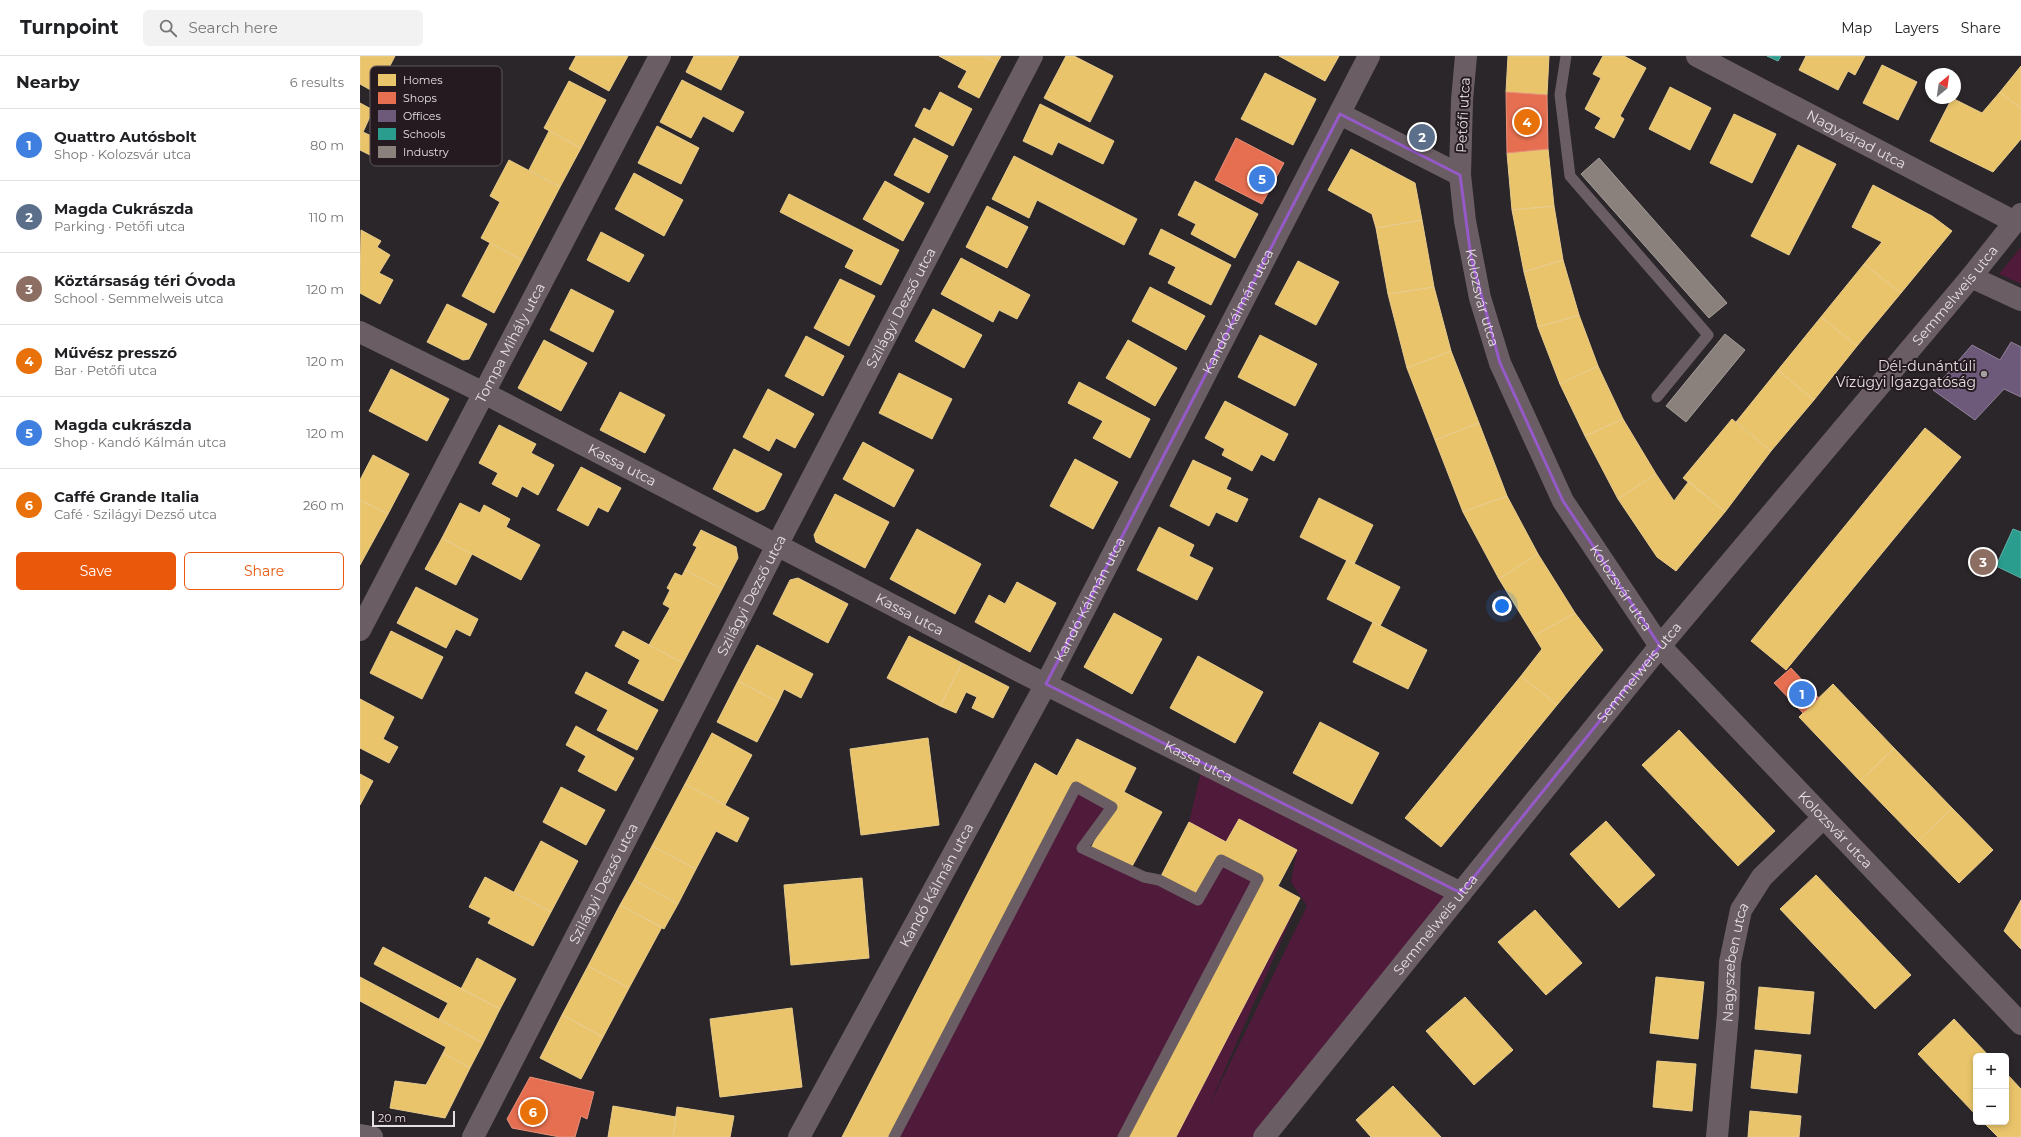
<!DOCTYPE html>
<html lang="en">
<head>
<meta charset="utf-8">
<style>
  body { margin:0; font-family:Montserrat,sans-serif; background:#f2f2f2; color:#202124 }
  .controls { position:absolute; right:12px; bottom:12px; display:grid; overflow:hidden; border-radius:6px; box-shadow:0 2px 6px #0003 }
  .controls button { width:36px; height:36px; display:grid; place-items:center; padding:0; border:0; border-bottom:1px solid #e0e0e0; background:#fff; color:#202124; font:20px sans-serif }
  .compass { position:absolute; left:1565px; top:12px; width:36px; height:36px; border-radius:50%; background:#fff; box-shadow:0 2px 6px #0003; rotate:29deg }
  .scale { position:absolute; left:12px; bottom:10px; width:83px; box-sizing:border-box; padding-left:4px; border:2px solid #e6dfe2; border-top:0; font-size:11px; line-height:14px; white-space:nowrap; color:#e6dfe2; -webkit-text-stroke:3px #241a1f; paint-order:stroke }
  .you { position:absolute; left:1142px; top:550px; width:14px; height:14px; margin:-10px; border:3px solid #fff; border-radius:50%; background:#1a73e8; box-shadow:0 0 0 6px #1a73e833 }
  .badge { display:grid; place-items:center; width:26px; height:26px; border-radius:50%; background:#ea580c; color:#fff; font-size:13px; font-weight:700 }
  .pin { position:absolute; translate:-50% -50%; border:2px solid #fff; box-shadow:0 1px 4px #0006 }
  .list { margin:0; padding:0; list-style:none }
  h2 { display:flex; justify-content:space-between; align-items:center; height:52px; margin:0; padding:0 16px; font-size:17px }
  h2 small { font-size:13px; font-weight:400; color:#757577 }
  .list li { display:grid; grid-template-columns:26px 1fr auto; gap:12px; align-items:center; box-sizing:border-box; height:72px; padding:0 16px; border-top:1px solid #e0e0e0 }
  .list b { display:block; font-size:15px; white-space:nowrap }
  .list p { margin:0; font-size:13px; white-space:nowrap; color:#757577 }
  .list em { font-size:13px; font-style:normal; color:#757577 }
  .actions { display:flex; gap:8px; padding:12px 16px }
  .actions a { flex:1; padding:9px 0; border:1px solid #ea580c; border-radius:6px; text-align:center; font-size:14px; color:#ea580c }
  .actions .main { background:#ea580c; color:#fff }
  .icon { flex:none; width:22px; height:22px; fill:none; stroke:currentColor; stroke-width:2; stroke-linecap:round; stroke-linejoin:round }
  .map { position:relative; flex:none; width:1661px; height:1081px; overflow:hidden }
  header { display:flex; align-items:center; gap:24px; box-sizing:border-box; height:56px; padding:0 20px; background:#fff; border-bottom:1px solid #e0e0e0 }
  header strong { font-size:19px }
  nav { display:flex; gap:22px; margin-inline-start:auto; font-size:14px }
  .search { width:280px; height:36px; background:#f2f2f2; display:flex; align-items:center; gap:10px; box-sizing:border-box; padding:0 14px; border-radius:6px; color:#757577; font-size:15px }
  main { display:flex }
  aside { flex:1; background:#fff }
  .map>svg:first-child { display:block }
  .green { fill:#501a3b }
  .homes { fill:#e9c46a; stroke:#e8cc8e }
  .shops { fill:#e76f51; stroke:#e7917c }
  .offices { fill:#6d597a; stroke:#918199 }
  .schools { fill:#2a9d8f; stroke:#62b1a8 }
  .industry { fill:#8a817c; stroke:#a69d9b }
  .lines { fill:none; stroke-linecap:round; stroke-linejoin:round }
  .lane { stroke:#6a5e64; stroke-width:11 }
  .street { stroke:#6a5e64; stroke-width:22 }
  .secondary { stroke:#6c6167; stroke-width:22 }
  .marked { fill:none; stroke:#9659c8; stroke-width:3; stroke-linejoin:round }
  .poi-dot { fill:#a59ea1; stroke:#241a1f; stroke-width:1.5 }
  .labels { text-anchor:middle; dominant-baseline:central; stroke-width:4; stroke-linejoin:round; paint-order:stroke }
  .street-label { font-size:14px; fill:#e6dfe2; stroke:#241a1f }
  .poi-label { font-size:14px; fill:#e6dfe2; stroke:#241a1f; text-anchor:end }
  .key { fill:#241a1f; stroke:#5e555a; stroke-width:1 }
  .key-label { font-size:11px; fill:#e6dfe2 }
</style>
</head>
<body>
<header>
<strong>Turnpoint</strong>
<div class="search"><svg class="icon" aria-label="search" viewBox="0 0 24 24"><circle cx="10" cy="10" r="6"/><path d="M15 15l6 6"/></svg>Search here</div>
<nav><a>Map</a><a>Layers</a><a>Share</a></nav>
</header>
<main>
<aside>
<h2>Nearby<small>6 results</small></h2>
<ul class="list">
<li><span class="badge" style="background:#3f7fe0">1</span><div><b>Quattro Autósbolt</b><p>Shop · Kolozsvár utca</p></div><em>80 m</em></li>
<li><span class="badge" style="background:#5c6f8a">2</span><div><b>Magda Cukrászda</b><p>Parking · Petőfi utca</p></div><em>110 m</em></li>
<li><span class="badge" style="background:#8d6e63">3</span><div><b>Köztársaság téri Óvoda</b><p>School · Semmelweis utca</p></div><em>120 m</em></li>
<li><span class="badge" style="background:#e8710a">4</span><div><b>Művész presszó</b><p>Bar · Petőfi utca</p></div><em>120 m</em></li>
<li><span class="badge" style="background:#3f7fe0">5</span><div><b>Magda cukrászda</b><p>Shop · Kandó Kálmán utca</p></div><em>120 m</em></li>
<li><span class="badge" style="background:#e8710a">6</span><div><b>Caffé Grande Italia</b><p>Café · Szilágyi Dezső utca</p></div><em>260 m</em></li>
</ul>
<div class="actions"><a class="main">Save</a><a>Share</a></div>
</aside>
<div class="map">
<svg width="1661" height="1081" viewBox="0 0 1661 1081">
  <rect width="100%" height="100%" fill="#2b2629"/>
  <path class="green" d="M1661,191V228L1639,218Z
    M843,708L1101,837L904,1081H816L940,842L848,1052L947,850L931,826L937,793L879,764L866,786L829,766Z
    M716,731L752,751L723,792L838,844L861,804L898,823L763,1081H534Z"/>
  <path class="homes" d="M0,0H35L16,37L0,28Z
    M216,0H268L249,35L209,13Z
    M334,0H379L361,34L326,16Z
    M579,0H624L637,7L619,42L598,31L607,15Z
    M624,0H641L637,7Z
    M706,0H714L753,20L730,66L684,42Z
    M919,0H979L965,25Z
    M1148,0H1189L1187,39L1146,36Z
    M1243,0H1264L1286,12L1260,60L1264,63L1254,82L1235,72L1241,62L1225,53L1241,22L1233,18Z
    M1446,0H1505L1495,19L1488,15L1478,34L1439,14Z
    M1522,9L1557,26L1538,64L1503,47Z
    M1661,10V53L1640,36Z
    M905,17L956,43L933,89L881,63Z
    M322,24L384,56L373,76L343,60L331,82L300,66Z
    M209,25L246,44L221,92L184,72Z
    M1310,31L1351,52L1330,94L1289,73Z
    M580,36L612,53L593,90L555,70L564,52L570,55Z
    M1640,36L1661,53V83L1633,116L1570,85L1592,42L1622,57Z
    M0,47L13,54L3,76L26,87L18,103L0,94Z
    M680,48L754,85L743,108L698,86L692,99L663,85Z
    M1374,58L1416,78L1392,127L1350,107Z
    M297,70L339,92L321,128L278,107Z
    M189,75L221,92L200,131L169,114Z
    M554,82L588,100L569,137L534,119Z
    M1438,89L1476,108L1429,199L1391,180Z
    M991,93L1055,127L1062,164L1016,172L1012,158L968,134Z
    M1188,93L1194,150L1152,154L1147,97Z
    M654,100L777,163L764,189L677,144L669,162L632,143Z
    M149,104L200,131L162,204L121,182L140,146L130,140Z
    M274,117L323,144L304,180L255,153Z
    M525,125L564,147L543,185L503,163Z
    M835,125L898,158L875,202L831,178L836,168L818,159Z
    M1513,129L1572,160L1592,175L1541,237L1504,208L1522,186L1492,171Z
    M429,138L539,194L521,229L485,211L494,194L420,156Z
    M627,150L668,171L647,212L606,191Z
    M1194,150L1203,204L1164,216L1152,154Z
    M1062,164L1074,231L1028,238L1016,172Z
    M801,173L871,209L851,249L808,227L816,211L789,198Z
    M1,174L21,185L17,191L30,199L19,217L33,224L20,248L0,237Z
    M241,176L284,199L269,226L227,204Z
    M130,187L162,204L134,257L102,240Z
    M601,202L670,239L657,263L639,254L633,266L581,238Z
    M1203,204L1219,259L1178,271L1164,216Z
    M938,205L979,226L956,269L915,248Z
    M1504,208L1541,237L1497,290L1461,261Z
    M480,223L515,240L489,290L454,272Z
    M790,231L845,260L826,294L772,265Z
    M1074,231L1091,295L1047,312L1028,238Z
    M211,233L254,255L233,296L190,274Z
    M87,248L127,268L109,303L103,304L67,286Z
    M573,253L622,279L604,312L555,285Z
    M1219,259L1238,310L1200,328L1178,271Z
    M1461,261L1497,290L1454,344L1418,314Z
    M900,279L957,308L935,350L878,321Z
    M446,280L484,300L463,340L425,320Z
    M184,284L227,307L201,355L158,332Z
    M768,284L817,312L795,350L746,322Z
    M1091,295L1119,367L1075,384L1047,312Z
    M1238,310L1263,363L1225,380L1200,328Z
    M31,313L89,343L67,385L9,355Z
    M1418,314L1454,344L1411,395L1376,366Z
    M539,317L592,343L572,383L519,357Z
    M719,326L790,363L770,402L733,382L743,365L708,347Z
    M408,333L454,358L435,392L416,382L409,395L383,381Z
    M260,336L305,359L285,397L240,374Z
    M865,345L928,378L914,405L901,398L892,415L862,399L865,393L845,382Z
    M1263,363L1296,418L1258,443L1225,380Z
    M1372,363L1411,395L1365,456L1323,422Z
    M1119,367L1147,440L1103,456L1075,384Z
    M139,369L176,388L171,397L194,409L178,439L162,430L157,441L132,428L138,417L119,407Z
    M1565,372L1601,401L1426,614L1391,585Z
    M503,386L554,414L534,451L483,423Z
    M374,393L422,418L404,453L397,456L353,433Z
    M13,399L49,418L28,458L0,444V424Z
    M715,403L758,426L733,473L690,450Z
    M833,404L871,422L866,433L888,443L877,466L856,456L849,470L810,450Z
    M221,411L261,432L248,456L238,451L228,470L197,454Z
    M1296,418L1314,445L1329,425L1365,456L1316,515L1297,501L1258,443Z
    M475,438L529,466L505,512L456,486L454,479Z
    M1147,440L1178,498L1139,523L1103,456Z
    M959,442L1013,469L994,508L940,481Z
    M0,444L28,458L0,509Z
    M100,447L120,457L124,449L150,463L146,471L180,489L161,524L82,482Z
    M799,471L834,489L829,500L853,512L837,544L777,514Z
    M557,473L621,508L595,558L530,523Z
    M341,474L376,491L378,502L362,533L325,514L337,491L333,489Z
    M82,482L112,498L96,529L65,513Z
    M1178,498L1215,557L1174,580L1139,523Z
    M987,504L1040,531L1020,570L967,543Z
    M325,514L362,533L323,607L289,589L310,552L303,548L310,534L307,532L315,517L322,520Z
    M438,522L488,548L468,587L413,558L430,524Z
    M657,526L696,547L670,596L615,566L629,539L645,548Z
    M56,531L118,563L110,580L96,573L86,592L37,567Z
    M754,557L802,583L772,638L724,611Z
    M1215,557L1243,594L1197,649L1161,620L1182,593L1174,580Z
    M1013,566L1067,594L1048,633L993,606Z
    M31,575L83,601L62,643L10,617Z
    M263,575L323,607L303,645L268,627L280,604L255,590Z
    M549,580L602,607L580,650L527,622Z
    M397,589L453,618L441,642L424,633L418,646L378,625Z
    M838,600L903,636L875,687L810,652Z
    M602,607L649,631L633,662L612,652L617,641L606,636L596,657L580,650Z
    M226,616L298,654L277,694L237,674L248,654L215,637Z
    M1161,620L1197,649L1081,791L1045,762Z
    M378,625L418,646L397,686L357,666Z
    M1473,628L1534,692L1500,725L1439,661Z
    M0,643L34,661L23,683L38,691L29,707L0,692Z
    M960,666L1019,697L992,748L933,717Z
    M216,670L274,702L256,735L218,715L226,700L206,689Z
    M1319,674L1415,775L1378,810L1282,709Z
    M352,677L392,699L365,749L325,728Z
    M568,682L579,769L501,779L490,693Z
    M717,683L776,712L764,736L802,756L770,814L731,792L752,751L716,731L534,1081H482L675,707L697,720Z
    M1534,692L1592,752L1558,785L1500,725Z
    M0,718L13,725L0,749Z
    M325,728L389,762L377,786L356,775L336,813L292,790Z
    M201,731L245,754L226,789L183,766Z
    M1592,752L1633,794L1599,827L1558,785Z
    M879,763L937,794L918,830L940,842L816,1081H763L898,823L861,804L838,844L799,824L829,766L866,786Z
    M1246,765L1295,819L1259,852L1210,798Z
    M181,785L218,805L191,856L154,836Z
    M292,790L336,813L318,848L274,824Z
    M1456,819L1551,919L1515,953L1420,853Z
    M125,821L191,856L173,890L128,867L131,862L109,851Z
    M502,822L509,902L431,909L424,829Z
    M274,824L318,848L304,873L260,849Z
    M1661,844V893L1644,875Z
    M260,849L302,871L269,932L228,910Z
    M1175,854L1222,907L1186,939L1138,886Z
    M23,891L140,953L123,987L79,963L88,947L14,908Z
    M117,902L156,923L140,953L101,933Z
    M228,910L269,932L243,981L202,959Z
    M0,921L123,987L110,1012L83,997L86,991L0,945Z
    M1296,921L1344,926L1338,983L1290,977Z
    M1399,931L1454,936L1450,978L1395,973Z
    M1105,941L1153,994L1114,1029L1066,975Z
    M432,952L442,1031L360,1041L350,963Z
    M202,959L243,981L221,1023L180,1002Z
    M1594,963L1629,1000H1616V1059L1558,998Z
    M1395,994L1441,999L1437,1037L1391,1032Z
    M83,997L110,1012L85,1062L30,1052L35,1025L66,1029Z
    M1297,1005L1336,1008L1332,1055L1293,1051Z
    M1646,1017L1661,1033V1081H1638L1623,1066H1646Z
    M1033,1030L1081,1081H1011L996,1064Z
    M253,1050L316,1061L313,1081H248Z
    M317,1051L374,1060L370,1081H313Z
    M1390,1055L1441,1060L1439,1081H1388Z"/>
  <path class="shops" d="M1146,36L1187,39L1188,93L1147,97Z
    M876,82L924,107L902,148L855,124Z
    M1431,612L1459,642L1443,657L1414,627Z
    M170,1021L234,1036L227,1063L221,1060L215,1081H200L152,1072L147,1063Z"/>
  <path class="offices" d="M1651,286L1661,291V341L1644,333L1615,364L1573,334L1612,289L1640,304Z"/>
  <path class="schools" d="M1407,0H1421L1418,5Z
    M1653,473L1661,476V522L1636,510Z"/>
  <path class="industry" d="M1239,102L1367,247L1349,262L1221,118Z
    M1365,278L1385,294L1326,366L1306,350Z"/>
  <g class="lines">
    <path class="lane" d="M1206,0L1200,39L1210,120L1348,279L1297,341
      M534,1081L716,731L752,751L722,792L784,821L799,824L838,844L861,804L898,823L763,1081"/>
    <g class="street">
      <path id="s1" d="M1106,0L1102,44L1100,119L1105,165L1120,242L1140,307L1203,445L1300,590L1661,968"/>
      <path id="s2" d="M1337,0L1655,166"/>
      <path d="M980,58L1100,119"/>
      <path d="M1611,221L1661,244"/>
      <path id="s3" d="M0,276L124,337L667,619L1101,837"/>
      <path id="s4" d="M0,574L300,0"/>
      <path id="s5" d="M113,1081L412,499L672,0"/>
      <path id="s6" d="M439,1081L686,628L1009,0"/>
      <path id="s7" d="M904,1081L1300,590L1611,221L1661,158"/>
      <path id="s8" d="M1357,1081L1368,958L1370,906L1381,854L1402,821L1463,762"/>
    </g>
    <path class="secondary" d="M0,1079L12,1081"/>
  </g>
  <path class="marked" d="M980,58L1100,119L1111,201L1140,307L1203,445L1300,590L1101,837L686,628Z"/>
  <circle class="poi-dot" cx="1624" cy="318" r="4"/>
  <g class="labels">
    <g class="street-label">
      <text transform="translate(1103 59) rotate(-87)">Petőfi utca</text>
      <text stroke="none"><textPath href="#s2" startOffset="180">Nagyvárad utca</textPath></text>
      <text stroke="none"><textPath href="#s7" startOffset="1089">Semmelweis utca</textPath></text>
      <text stroke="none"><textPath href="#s1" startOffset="244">Kolozsvár utca</textPath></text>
      <text stroke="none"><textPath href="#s5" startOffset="933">Szilágyi Dezső utca</textPath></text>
      <text stroke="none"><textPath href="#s6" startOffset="935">Kandó Kálmán utca</textPath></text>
      <text stroke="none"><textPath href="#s4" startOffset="324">Tompa Mihály utca</textPath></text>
      <text stroke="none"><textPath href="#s3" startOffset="294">Kassa utca</textPath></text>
      <text stroke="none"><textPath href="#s1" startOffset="568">Kolozsvár utca</textPath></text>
      <text stroke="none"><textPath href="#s5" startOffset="609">Szilágyi Dezső utca</textPath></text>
      <text stroke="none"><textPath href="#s6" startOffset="611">Kandó Kálmán utca</textPath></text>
      <text stroke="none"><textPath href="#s3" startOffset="618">Kassa utca</textPath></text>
      <text stroke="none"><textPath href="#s7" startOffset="597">Semmelweis utca</textPath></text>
      <text stroke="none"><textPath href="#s3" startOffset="942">Kassa utca</textPath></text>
      <text stroke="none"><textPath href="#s1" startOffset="892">Kolozsvár utca</textPath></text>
      <text stroke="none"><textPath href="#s5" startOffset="285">Szilágyi Dezső utca</textPath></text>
      <text stroke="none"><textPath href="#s6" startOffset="287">Kandó Kálmán utca</textPath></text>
      <text stroke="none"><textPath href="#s7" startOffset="273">Semmelweis utca</textPath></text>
      <text stroke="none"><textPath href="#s8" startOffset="176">Nagyszeben utca</textPath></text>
    </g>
    <g class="poi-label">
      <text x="1616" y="310">Dél-dunántúli<tspan x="1616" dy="16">Vízügyi Igazgatóság</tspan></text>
    </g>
  </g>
  <rect x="10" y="10" width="132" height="100" rx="6" class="key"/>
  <rect x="18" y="18" width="18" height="12" fill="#e9c46a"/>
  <rect x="18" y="36" width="18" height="12" fill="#e76f51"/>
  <rect x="18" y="54" width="18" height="12" fill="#6d597a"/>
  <rect x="18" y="72" width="18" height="12" fill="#2a9d8f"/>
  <rect x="18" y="90" width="18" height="12" fill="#8a817c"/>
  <g class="key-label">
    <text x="43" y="28">Homes</text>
    <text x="43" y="46">Shops</text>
    <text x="43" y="64">Offices</text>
    <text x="43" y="82">Schools</text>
    <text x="43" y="100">Industry</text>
  </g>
</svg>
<div class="controls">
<button>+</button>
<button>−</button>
</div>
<svg class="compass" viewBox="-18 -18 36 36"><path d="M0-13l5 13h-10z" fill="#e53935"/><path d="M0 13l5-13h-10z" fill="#757577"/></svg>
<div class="scale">20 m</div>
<div class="you"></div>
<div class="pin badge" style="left:1442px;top:638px;background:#3f7fe0">1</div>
<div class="pin badge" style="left:1062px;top:81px;background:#5c6f8a">2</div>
<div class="pin badge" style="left:1623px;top:506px;background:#8d6e63">3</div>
<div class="pin badge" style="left:1167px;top:66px;background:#e8710a">4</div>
<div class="pin badge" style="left:902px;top:123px;background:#3f7fe0">5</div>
<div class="pin badge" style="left:173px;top:1056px;background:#e8710a">6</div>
</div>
</main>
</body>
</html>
